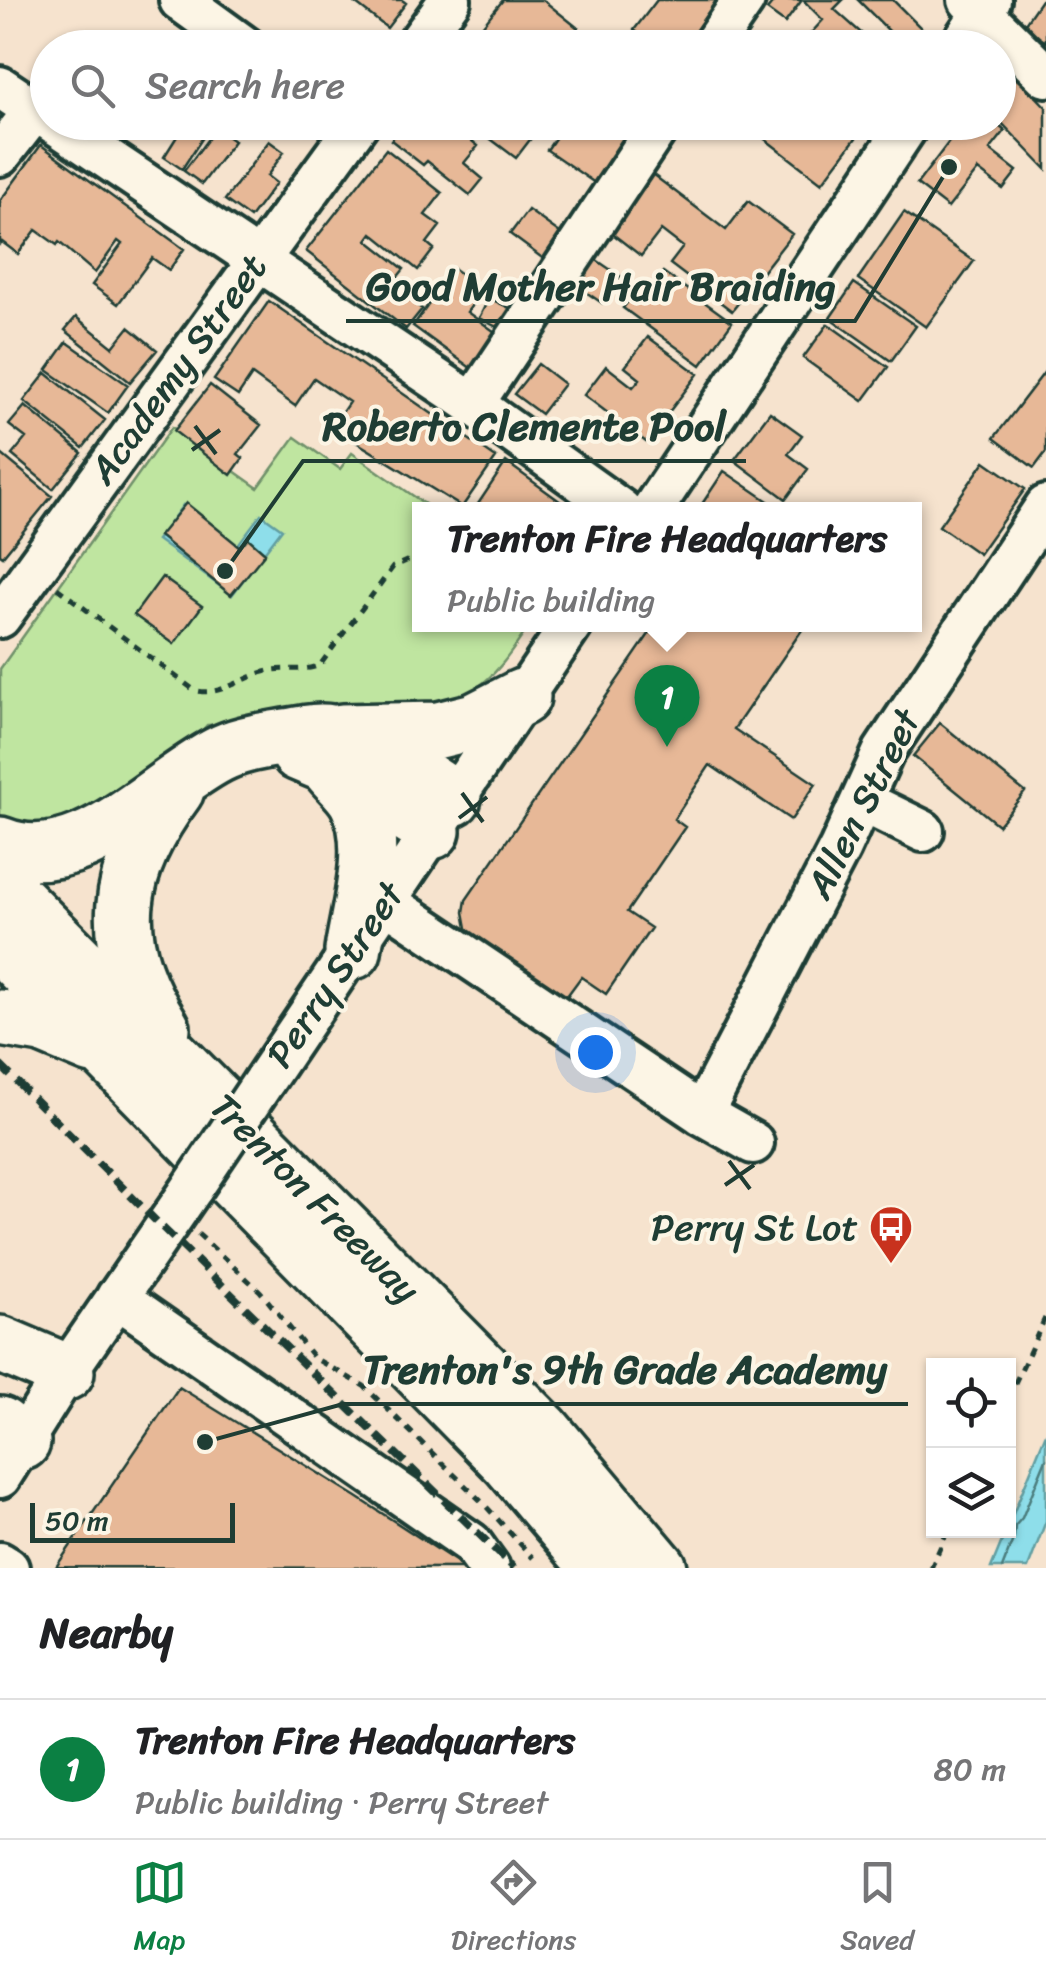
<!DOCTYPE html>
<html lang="en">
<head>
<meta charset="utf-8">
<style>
  body { margin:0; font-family:Sriracha,sans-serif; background:#f2f2f2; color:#202124 }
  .controls { position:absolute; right:30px; bottom:30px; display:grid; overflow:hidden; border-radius:0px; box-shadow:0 2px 8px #0004 }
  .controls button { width:90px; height:90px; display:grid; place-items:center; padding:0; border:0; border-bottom:2px solid #e0e0e0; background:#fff; color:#202124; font:50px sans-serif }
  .scale { position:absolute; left:30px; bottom:25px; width:205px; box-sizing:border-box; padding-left:10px; border:5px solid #1f3d34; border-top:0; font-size:28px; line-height:35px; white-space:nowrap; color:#1f3d34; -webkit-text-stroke:8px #fcf5e5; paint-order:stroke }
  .you { position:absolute; left:595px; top:1052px; width:35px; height:35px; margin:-25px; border:8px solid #fff; border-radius:50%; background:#1a73e8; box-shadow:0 0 0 15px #1a73e833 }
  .badge { display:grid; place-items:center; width:65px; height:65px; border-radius:50%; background:#0b8043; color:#fff; font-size:32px; font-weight:700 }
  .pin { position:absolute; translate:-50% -82px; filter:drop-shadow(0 2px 5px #0008) }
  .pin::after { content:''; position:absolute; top:52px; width:35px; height:30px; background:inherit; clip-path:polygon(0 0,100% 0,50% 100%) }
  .popup { position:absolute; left:412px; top:502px; width:510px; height:130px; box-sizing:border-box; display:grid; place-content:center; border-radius:0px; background:#fff; filter:drop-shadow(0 2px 8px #0005); font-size:32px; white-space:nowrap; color:#757577 }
  .popup b { font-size:38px; color:#202124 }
  .popup::after { content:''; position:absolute; left:50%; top:100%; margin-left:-20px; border:20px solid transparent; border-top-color:#fff }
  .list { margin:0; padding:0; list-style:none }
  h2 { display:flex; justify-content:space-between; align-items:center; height:130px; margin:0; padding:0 40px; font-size:42px }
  h2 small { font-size:32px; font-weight:400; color:#757577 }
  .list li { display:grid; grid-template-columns:65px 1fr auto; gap:30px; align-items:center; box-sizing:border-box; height:140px; padding:0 40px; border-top:2px solid #e0e0e0 }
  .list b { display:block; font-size:38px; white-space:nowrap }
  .list p { margin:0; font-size:32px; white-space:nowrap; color:#757577 }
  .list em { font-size:32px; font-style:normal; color:#757577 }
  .icon { flex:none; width:55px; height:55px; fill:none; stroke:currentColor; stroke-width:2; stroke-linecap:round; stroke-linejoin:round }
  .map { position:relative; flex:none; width:1046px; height:1568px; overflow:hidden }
  .search { position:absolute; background:#fff; box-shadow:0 2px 8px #0004; left:30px; right:30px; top:30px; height:110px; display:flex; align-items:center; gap:25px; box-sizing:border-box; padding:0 35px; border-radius:55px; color:#757577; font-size:38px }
  .sheet { height:270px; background:#fff }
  nav { display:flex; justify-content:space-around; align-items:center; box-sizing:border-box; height:140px; border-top:2px solid #e0e0e0; background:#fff; font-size:28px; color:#757577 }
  nav a { display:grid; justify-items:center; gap:5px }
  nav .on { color:#0b8043 }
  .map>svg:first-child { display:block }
  .green { fill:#bfe5a0; stroke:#6f916a; stroke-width:2.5 }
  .water { fill:#8edeea; stroke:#629ea1; stroke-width:2.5 }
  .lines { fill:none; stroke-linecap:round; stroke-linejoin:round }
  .shore { stroke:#4b7d7d; stroke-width:2.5 }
  .building { fill:#e7b897; stroke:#1f3d34; stroke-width:2.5 }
  .minor-casing { stroke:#1f3d34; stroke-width:48 }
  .highway-casing { stroke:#1f3d34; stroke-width:62 }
  .path { stroke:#1f3d34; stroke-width:5; stroke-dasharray:8 8; stroke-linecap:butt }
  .minor { stroke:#fcf5e5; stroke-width:40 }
  .highway { stroke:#fcf5e5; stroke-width:55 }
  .rail { stroke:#1f3d34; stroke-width:8; stroke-dasharray:15 8; stroke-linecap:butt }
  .minor-bridge-casing { stroke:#1f3d34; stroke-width:48; stroke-linecap:butt }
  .minor-bridge { stroke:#fcf5e5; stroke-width:40 }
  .ticks { fill:none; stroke:#1f3d34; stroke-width:4 }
  .labels { text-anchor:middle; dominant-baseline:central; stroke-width:8; stroke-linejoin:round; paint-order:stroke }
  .street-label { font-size:38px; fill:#1f3d34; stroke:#fcf5e5 }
  .poi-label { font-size:38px; fill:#1f3d34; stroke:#fcf5e5; text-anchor:end }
  .leader { fill:none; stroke:#1f3d34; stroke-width:4 }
  .callout-dot { fill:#1f3d34; stroke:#fcf5e5; stroke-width:4 }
  .callout-label { font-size:40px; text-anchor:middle; font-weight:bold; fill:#1f3d34; stroke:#fcf5e5; stroke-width:8; stroke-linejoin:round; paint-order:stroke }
</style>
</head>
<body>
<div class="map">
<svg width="1046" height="1568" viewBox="0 0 1046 1568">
  <rect width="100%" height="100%" fill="#f6e3ce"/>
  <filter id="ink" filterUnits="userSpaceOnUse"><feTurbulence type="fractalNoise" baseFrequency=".01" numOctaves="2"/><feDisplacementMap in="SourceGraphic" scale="20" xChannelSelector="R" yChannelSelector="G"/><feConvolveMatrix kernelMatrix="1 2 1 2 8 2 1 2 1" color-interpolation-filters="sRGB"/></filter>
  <g filter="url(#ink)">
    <path class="green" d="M172,427L258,488L295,437L340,469L352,453L432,509L420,510V624L530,625C514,648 499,673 475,689C427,722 270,722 207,725L171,766L95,816L0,835V669Z"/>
    <path class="water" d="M183,505L237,546L261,514L282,529L232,595L157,540Z
      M1046,1433V1521L1028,1568H991Z"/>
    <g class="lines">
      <path class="shore" d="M1002,1568L1014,1537L1015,1526L1022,1518L1046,1459"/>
    </g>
    <path class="building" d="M351,0H402L406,3L387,28Z
      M503,0H543L578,28L562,48H508L482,26Z
      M657,0H733L696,48H644L649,41L634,30Z
      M775,0H802L785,23L767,10Z
      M803,0H843L834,9L878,48H809L803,42L823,20Z
      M858,0H893L928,35L916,48H906Z
      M1041,0H1046V42L1023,26Z
      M474,33L492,48H462Z
      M98,35L115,48H89Z
      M1006,65L1046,107V169L998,119V72Z
      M186,122L211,125L182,169L164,157Z
      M405,122H449L478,146L464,163L483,179L470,195L427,161L423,165L391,140Z
      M468,122H513L532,137L516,158Z
      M566,122H604L636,145L605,190L547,150Z
      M765,122H801L811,130L816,122H868L822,183L757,133Z
      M964,122H994L1005,131L990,150L1017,171L1003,189L978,170L948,208L917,184Z
      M216,128L234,141L202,184L184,171Z
      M269,141L284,152L267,176L276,183L250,218L225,200Z
      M41,145L184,249L169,270L152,258L118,304L92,285L122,244L118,241L95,273L59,242L57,245L36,230L18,254L2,242L0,244V201Z
      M386,149L442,193L425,215L440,226L427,243L434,249L418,270L372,233L367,240L404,269L391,285L422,309L406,329L306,251Z
      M648,171L726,230L748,201L792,234L732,311L670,264L683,247L661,230L641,256L605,228Z
      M528,210L567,238L549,263L510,234Z
      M904,212L974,261L926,327L858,279Z
      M595,259L620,276L602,303L577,286Z
      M454,269L483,290L467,312L505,339L479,374L413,326Z
      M663,272L732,322L701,365L623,308L637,290L645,296Z
      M854,283L916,326L891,361L830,318Z
      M489,298L516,311L505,331L479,318Z
      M269,301L496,458L462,507L332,427L349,402L314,378L295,406L252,375L238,396L214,380Z
      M76,317L113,347L129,327L157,350L130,382L65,330Z
      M828,324L888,367L863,401L803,358Z
      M648,337L698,374L646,442L584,395L606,366L633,387L640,379L625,367Z
      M67,342L128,385L108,413L47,370Z
      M538,364L564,384L541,414L514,394Z
      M1046,370V452L1034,468L994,438Z
      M46,373L105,420L83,448L24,401Z
      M210,385L261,425L238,454L243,458L231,475L174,431Z
      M25,406L82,453L53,489L12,455L26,438L9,425Z
      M770,412L802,435L788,454L808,469L786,499L734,460Z
      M0,453L52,496L3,556L0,554Z
      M985,461L1025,489L979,554L939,526Z
      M506,462L572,510H474Z
      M724,471L774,505L771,510H698Z
      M186,503L240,547L248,538L265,553L231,595L159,536Z
      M162,577L202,606L174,644L134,615Z
      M656,624H806L734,729L816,784L791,820L710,765L674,819L685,827L627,912L651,928L606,994L581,977L564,1000L477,940L467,928L464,912L466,900Z
      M940,723L1025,792L998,825L913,756Z
      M179,1387L357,1497L466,1568L56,1567Z"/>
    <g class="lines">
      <g class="minor-casing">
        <path id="minor" d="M180,0L246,48
          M969,0L1046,76
          M415,48L450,0
          M711,48L744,0
          M959,48L990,0
          M0,87L48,119
          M53,122L473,404L621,510
          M0,155L35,110
          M473,404L661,122
          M652,510L910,122
          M0,617L359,122
          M862,801L923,831
          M386,902L702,1114L753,1143
          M264,1081L572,624
          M702,1114L840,848L884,751L1046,506
          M117,1297L471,1543L489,1568
          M0,1477L66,1372L193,1187
          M0,1563L8,1568"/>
      </g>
      <g class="highway-casing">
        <path id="highway" d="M342,732L439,730L475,721L522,697
          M299,753L325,764L432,831
          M331,770C339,780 351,790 357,801C380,845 360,905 353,951
          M0,845C79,877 153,789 218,755C238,744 263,741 285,737C300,735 316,730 331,733C366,738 423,779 453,798
          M0,883L542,1429L659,1568
          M0,944L509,1462L599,1568
          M0,1018L42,1025L92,1046
          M162,1028C105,939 115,872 176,790
          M0,1344L66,1372
          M0,1425L22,1442"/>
      </g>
      <path class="path" d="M57,588L194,690C217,698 242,678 264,672C283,666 302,673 320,665L393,567L420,555
        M198,1234L260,1291L314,1358L364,1386L483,1503L533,1558
        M1008,1398L1046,1316
        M931,1568L948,1530"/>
      <use href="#minor" class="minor"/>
      <use href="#highway" class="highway"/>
      <path class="rail" d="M0,1065L164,1229L514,1568"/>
      <g class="minor-bridge-casing">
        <path id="minor-bridge" d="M193,1187L264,1081"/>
      </g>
      <use href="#minor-bridge" class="minor-bridge"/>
    </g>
  </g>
  <path class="ticks" d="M195,426L216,454M192,450L220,430M462,793L483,822M459,818L487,797M729,1161L750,1189M725,1185L754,1165"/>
  <defs>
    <g id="bus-pin" transform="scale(2.25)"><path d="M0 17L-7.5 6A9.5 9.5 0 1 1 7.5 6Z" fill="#c8321e" stroke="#fcf5e5"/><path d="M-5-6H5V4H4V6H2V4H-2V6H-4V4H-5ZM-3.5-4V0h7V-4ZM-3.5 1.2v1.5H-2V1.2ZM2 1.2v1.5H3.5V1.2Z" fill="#fff"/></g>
  </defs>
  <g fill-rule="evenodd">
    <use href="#bus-pin" x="891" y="1227"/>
  </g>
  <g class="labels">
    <g class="street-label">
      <text transform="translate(178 369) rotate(-54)">Academy Street</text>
      <text transform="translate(863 804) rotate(-63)">Allen Street</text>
      <text transform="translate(335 975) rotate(-56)">Perry Street</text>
      <text transform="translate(315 1198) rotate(45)">Trenton Freeway</text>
    </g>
    <g class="poi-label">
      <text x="858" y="1227">Perry St Lot</text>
    </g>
  </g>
  <path class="leader" d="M949 167L855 321H346M225 571L303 461H746M205 1442L343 1404H908"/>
  <g class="callout-dot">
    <circle cx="949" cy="167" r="10"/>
    <circle cx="225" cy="571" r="10"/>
    <circle cx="205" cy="1442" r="10"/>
  </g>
  <g class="callout-label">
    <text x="601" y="300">Good Mother Hair Braiding</text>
    <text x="524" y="440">Roberto Clemente Pool</text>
    <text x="625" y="1383">Trenton's 9th Grade Academy</text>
  </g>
</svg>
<div class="controls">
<button><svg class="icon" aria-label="locate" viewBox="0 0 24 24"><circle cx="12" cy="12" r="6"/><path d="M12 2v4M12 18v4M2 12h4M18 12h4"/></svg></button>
<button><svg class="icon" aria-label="layers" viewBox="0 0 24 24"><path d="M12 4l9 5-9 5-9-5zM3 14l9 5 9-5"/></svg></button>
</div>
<div class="scale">50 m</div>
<div class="you"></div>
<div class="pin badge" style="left:667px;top:747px">1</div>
<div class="popup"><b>Trenton Fire Headquarters</b>Public building</div>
<div class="search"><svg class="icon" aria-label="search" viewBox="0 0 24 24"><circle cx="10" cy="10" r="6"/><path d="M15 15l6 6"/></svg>Search here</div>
</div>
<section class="sheet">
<h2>Nearby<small></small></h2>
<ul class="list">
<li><span class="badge">1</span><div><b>Trenton Fire Headquarters</b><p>Public building · Perry Street</p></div><em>80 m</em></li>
</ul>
</section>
<nav>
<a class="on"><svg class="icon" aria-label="map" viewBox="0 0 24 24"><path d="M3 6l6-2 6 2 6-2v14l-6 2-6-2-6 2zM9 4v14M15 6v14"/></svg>Map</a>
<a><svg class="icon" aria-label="directions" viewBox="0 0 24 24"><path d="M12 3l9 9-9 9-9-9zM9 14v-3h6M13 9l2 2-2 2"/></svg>Directions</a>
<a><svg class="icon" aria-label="saved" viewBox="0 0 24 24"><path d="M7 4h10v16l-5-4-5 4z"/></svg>Saved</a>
</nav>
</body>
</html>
